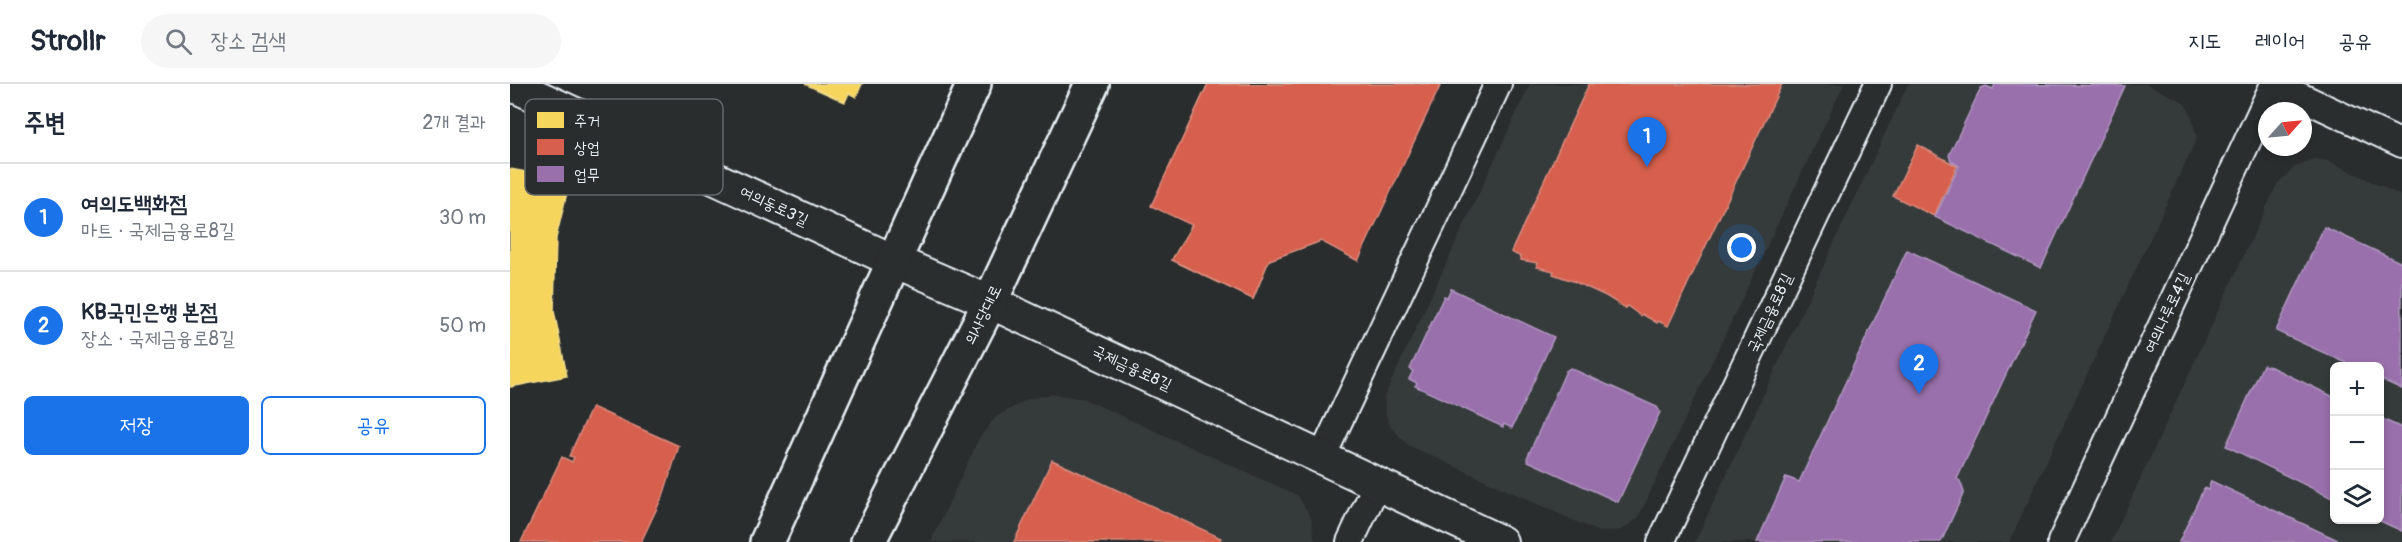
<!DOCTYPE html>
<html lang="ko">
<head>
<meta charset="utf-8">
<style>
  body { margin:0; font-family:Pangolin,"Poor Story",sans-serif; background:#f6f6f7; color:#1f2937 }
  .controls { position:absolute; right:18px; bottom:18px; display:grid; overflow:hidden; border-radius:9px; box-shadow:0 3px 9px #0003 }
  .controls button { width:54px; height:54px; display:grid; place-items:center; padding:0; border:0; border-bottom:2px solid #e0e1e3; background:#fff; color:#1f2937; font:30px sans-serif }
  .compass { position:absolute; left:1748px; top:18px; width:54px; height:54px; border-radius:50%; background:#fff; box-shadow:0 3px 9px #0003; rotate:63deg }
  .you { position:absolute; left:1232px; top:164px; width:21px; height:21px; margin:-15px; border:4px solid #fff; border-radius:50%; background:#1a73e8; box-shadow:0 0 0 9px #1a73e833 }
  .badge { display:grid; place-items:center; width:39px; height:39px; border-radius:50%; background:#1a73e8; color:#fff; font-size:20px; font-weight:700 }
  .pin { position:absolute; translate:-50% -50px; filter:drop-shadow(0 2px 3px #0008) }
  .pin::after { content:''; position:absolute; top:32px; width:21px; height:18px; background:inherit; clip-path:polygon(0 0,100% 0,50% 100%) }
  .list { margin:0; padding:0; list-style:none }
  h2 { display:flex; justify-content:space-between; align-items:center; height:78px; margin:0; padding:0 24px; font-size:26px }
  h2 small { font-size:20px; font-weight:400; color:#747a83 }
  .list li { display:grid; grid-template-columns:39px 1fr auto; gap:18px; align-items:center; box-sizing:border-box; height:108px; padding:0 24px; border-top:2px solid #e0e1e3 }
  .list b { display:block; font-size:22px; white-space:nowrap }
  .list p { margin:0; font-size:20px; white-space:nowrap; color:#747a83 }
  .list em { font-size:20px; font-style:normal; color:#747a83 }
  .actions { display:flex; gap:12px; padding:18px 24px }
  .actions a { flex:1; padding:14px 0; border:2px solid #1a73e8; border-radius:9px; text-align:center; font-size:21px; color:#1a73e8 }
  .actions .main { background:#1a73e8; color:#fff }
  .icon { flex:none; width:33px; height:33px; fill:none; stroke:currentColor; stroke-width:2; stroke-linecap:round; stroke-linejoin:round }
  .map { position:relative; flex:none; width:1892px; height:458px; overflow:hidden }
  header { display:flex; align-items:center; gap:36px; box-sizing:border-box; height:84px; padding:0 30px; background:#fff; border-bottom:2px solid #e0e1e3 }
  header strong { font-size:28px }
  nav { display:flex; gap:33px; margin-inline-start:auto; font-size:21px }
  .search { width:420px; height:54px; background:#f6f6f7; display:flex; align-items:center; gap:15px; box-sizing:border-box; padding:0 21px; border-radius:33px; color:#747a83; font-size:22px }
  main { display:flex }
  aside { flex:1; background:#fff }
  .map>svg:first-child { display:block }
  .built { fill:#363a3b; fill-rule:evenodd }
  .homes { fill:#f6d55c; stroke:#f2dd8b; stroke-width:1.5 }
  .shops { fill:#d6604d; stroke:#db8c80; stroke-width:1.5 }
  .offices { fill:#9970ab; stroke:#b197c2; stroke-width:1.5 }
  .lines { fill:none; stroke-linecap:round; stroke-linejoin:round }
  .minor-casing { stroke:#e8f1f8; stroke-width:30 }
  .tertiary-casing { stroke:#e8f1f8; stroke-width:36 }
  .secondary-casing { stroke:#e8f1f8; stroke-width:38 }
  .minor { stroke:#2a2d2e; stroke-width:26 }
  .tertiary { stroke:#2a2d2e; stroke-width:32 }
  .secondary { stroke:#2a2d2e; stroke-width:33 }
  .labels { text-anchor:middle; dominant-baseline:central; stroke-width:6; stroke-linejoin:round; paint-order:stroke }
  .street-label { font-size:16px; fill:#e8f1f8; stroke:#2a2d2e }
  .key { fill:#2a2d2e; stroke:#63686b; stroke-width:1.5 }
  .key-label { font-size:16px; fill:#e8f1f8 }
</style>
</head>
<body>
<header>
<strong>Strollr</strong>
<div class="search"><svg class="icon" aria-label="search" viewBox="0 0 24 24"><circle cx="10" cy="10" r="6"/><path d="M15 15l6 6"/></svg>장소 검색</div>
<nav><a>지도</a><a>레이어</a><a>공유</a></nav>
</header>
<main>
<aside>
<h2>주변<small>2개 결과</small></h2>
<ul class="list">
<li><span class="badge">1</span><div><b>여의도백화점</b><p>마트 · 국제금융로8길</p></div><em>30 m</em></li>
<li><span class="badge">2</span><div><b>KB국민은행 본점</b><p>장소 · 국제금융로8길</p></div><em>50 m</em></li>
</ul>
<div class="actions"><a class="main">저장</a><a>공유</a></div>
</aside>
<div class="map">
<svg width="1892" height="458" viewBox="0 0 1892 458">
  <rect width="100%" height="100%" fill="#2a2d2e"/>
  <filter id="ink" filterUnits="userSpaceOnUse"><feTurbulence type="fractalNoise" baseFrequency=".0167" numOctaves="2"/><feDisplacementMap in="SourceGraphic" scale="12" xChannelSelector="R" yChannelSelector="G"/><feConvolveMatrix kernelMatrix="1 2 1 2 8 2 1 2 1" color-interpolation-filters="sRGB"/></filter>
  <g filter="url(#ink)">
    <path class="built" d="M1020,0H1334L1128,434L1112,446L1089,448L898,361L880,342L876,331L874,313Z
      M1398,0H1636L1670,16L1676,22L1681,30L1687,54L1499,458H1185Z
      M1805,75L1819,77L1892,112V458H1601L1767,100L1785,83ZM1824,282H1870V436H1824Z
      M543,310L574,315L787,411L801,433L805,458H421L469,354L486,333L518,315Z"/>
    <path class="homes" d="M295,0H352L346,13L339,9L335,18Z
      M702,0H794L795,2L802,0H828L849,78L811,157L759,176L743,215L662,176L682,141L663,76L697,2Z
      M828,0H850L837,27Z
      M0,85L60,96L46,154L44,227L57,292L0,303Z"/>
    <path class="shops" d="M698,0H931L848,177L811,157L759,176L743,215L662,176L682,141L641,122Z
      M1079,0H1272L1158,242L1148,237L1147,239L1132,230L1131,232L1117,222L1115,224L1096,212L1063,197L1043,190L1044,187L1027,183L1028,179L1011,176V173L1001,168Z
      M1408,61L1447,82L1424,132L1383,112Z
      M82,323L169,362L154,409L131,458H11L52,373L62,378L64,373L59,372Z
      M542,376L711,454L709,458H504Z"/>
    <path class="offices" d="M1485,0L1615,2L1531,184L1425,133L1449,82L1441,77L1439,71L1471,4L1476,2L1483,5Z
      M1814,143L1892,179V305L1870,295V282H1843L1766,247Z
      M1397,166L1526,226L1447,395L1450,397L1454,408L1431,458H1247L1276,393L1289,398Z
      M941,205L1044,253L1002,344L994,340L993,343L905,302L907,299L899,295L903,287L900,285L934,212L937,213Z
      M1753,281L1761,283L1824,313V415L1716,362Z
      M1060,284L1147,323L1150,328L1108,418L1018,377L1017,374L1056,287Z
      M1870,334L1892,344V447L1868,436H1870Z
      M1701,397L1832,458H1669L1694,404L1698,406Z"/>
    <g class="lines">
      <g class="minor-casing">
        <path id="minor" d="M1764,0L1892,60
          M812,373L988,0
          M840,458L868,398
          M1151,458L1368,0
          M1551,458L1764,0"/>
      </g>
      <g class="tertiary-casing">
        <path id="tertiary" d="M0,0L384,177L480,218L991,458"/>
      </g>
      <g class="secondary-casing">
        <path id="secondary" d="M257,458L464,0
          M358,458L480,218L582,0"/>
      </g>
      <use href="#minor" class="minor"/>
      <use href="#tertiary" class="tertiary"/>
      <use href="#secondary" class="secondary"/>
    </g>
  </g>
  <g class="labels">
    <g class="street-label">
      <text transform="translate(264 122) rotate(25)">여의동로3길</text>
      <text transform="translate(1260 229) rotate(-65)">국제금융로8길</text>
      <text transform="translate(1657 229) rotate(-65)">여의나루로4길</text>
      <text transform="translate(473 231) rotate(-64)">의사당대로</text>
      <text transform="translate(622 284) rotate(25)">국제금융로8길</text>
    </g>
  </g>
  <rect x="15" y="15" width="198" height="96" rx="9" class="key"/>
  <rect x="27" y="28" width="27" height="16" fill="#f6d55c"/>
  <rect x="27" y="55" width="27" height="16" fill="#d6604d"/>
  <rect x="27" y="82" width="27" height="16" fill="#9970ab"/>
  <g class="key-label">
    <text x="64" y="42">주거</text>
    <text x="64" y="69">상업</text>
    <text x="64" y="96">업무</text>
  </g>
</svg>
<div class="controls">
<button>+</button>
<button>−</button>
<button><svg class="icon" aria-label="layers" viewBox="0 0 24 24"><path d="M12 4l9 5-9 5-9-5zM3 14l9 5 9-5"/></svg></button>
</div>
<svg class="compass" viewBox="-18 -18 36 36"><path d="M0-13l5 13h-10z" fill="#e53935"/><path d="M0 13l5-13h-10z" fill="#747a83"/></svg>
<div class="you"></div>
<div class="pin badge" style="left:1137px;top:83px">1</div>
<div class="pin badge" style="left:1409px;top:310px">2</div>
</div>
</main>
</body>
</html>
